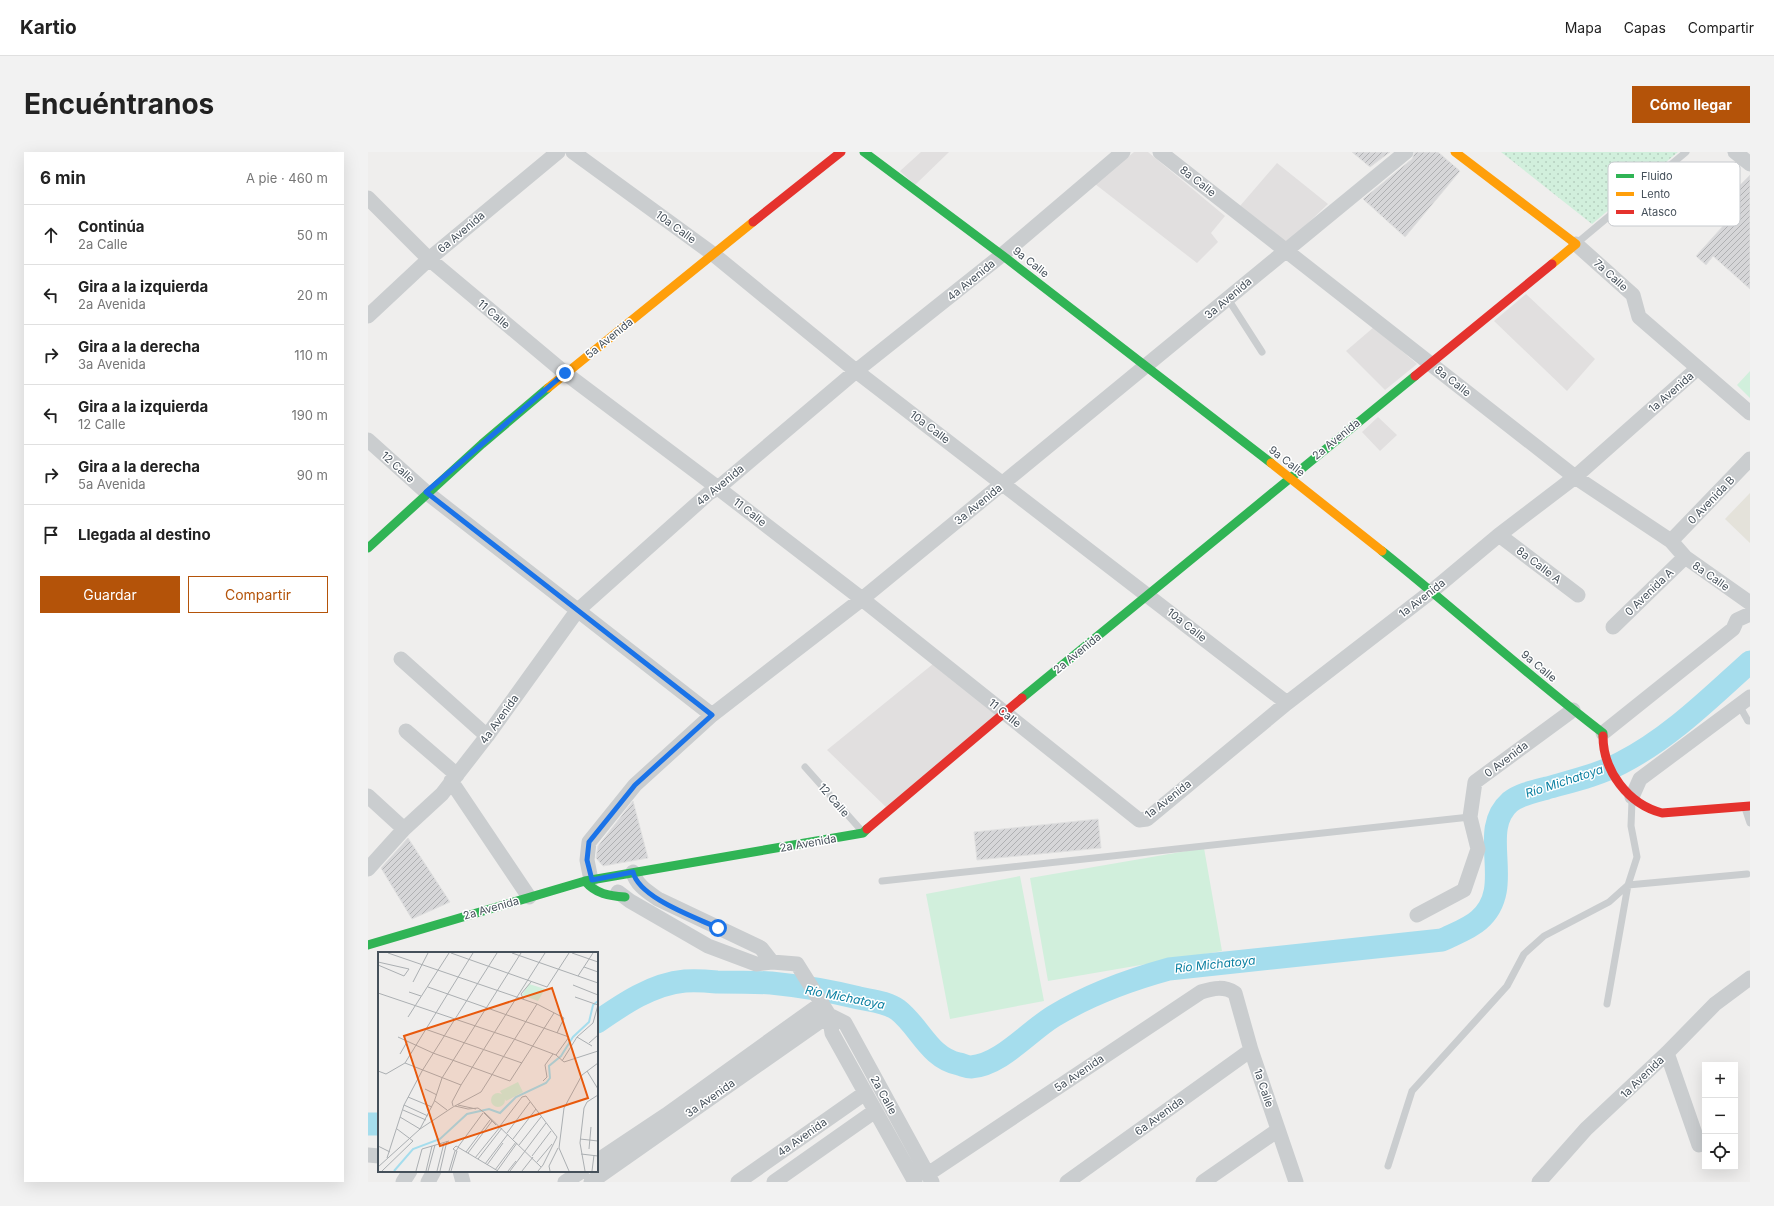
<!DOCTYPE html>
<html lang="es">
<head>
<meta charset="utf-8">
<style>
  body { margin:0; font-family:Inter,sans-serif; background:#f2f2f2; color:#222 }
  .controls { position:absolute; right:12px; bottom:12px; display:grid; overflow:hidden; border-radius:0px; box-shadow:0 4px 16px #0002 }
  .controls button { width:36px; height:36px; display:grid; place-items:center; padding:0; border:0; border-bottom:1px solid #e0e0e0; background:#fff; color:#222; font:20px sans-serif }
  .stop { position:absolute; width:12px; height:12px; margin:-9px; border:3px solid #1a73e8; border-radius:50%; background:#fff }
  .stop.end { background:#1a73e8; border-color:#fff; box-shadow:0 1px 4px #0008 }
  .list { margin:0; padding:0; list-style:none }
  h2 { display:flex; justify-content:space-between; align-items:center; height:52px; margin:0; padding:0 16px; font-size:17px }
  h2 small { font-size:13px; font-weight:400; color:#767676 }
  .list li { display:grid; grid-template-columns:26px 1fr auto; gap:12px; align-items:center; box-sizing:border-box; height:60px; padding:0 16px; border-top:1px solid #e0e0e0 }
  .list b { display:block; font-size:15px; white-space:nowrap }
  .list p { margin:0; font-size:13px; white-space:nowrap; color:#767676 }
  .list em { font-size:13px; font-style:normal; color:#767676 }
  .actions { display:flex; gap:8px; padding:12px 16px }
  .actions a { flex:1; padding:9px 0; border:1px solid #b45309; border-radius:0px; text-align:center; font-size:14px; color:#b45309 }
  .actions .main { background:#b45309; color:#fff }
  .icon { flex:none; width:22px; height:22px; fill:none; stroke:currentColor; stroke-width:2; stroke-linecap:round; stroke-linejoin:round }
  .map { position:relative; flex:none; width:1382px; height:1030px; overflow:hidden; border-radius:0px }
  header { display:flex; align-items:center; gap:24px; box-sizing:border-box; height:56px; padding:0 20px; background:#fff; border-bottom:1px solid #e0e0e0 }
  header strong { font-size:19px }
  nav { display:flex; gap:22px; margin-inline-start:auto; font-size:14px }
  .intro { display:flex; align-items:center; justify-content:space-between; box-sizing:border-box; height:96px; padding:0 24px }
  h1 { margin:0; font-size:28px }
  .button { padding:10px 18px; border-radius:0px; background:#b45309; color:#fff; font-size:14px; font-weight:700 }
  main { display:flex; gap:24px; padding:0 24px }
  aside { flex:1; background:#fff; border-radius:0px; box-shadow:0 4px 16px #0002 }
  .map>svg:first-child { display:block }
  .commercial { fill:#e4e2da }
  .education { fill:#e1dfdf }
  .green { fill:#d1efdc }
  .park { fill:url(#park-dots) }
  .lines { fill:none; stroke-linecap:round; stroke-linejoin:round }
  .river { stroke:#a5dded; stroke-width:23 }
  .building { fill:url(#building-hatch); stroke:#e0e0e0 }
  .lane { stroke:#cacdcf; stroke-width:7 }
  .street { stroke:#cacdcf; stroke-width:15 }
  .fast { stroke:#30b455; stroke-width:9 }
  .slow { stroke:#ff9f0a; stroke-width:9 }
  .jam { stroke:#e5322d; stroke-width:9 }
  .route { stroke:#1a73e8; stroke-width:5 }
  .labels { text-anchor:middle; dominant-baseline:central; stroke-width:3; stroke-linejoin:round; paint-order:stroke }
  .street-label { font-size:11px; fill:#45505a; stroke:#fff }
  .water-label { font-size:12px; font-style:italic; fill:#097fa1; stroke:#fff }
  .inset-river { fill:none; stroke:#a5dded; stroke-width:2 }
  .inset-road { fill:none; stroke:#abafb2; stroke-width:1 }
  .view { fill:#e8590c; fill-opacity:0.15; stroke:#e8590c; stroke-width:2 }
  .inset-edge { fill:none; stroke:#45505a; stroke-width:2 }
  .key { fill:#fff; stroke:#c7cace; stroke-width:1 }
  .key-label { font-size:11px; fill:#45505a }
</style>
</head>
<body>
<header>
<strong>Kartio</strong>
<nav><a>Mapa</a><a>Capas</a><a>Compartir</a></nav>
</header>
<div class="intro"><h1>Encuéntranos</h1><a class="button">Cómo llegar</a></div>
<main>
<aside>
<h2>6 min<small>A pie · 460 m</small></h2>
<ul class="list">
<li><svg class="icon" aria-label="ahead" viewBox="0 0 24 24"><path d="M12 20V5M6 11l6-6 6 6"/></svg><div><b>Continúa</b><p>2a Calle</p></div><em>50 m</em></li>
<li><svg class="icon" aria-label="left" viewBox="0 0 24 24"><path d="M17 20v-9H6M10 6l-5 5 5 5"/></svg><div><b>Gira a la izquierda</b><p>2a Avenida</p></div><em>20 m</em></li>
<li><svg class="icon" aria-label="right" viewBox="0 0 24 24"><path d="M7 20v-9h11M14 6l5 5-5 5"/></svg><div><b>Gira a la derecha</b><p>3a Avenida</p></div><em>110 m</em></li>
<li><svg class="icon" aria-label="left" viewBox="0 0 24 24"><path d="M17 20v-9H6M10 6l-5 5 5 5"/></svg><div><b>Gira a la izquierda</b><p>12 Calle</p></div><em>190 m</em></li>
<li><svg class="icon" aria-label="right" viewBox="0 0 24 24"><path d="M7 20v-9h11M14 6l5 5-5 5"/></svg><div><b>Gira a la derecha</b><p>5a Avenida</p></div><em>90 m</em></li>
<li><svg class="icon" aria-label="arrive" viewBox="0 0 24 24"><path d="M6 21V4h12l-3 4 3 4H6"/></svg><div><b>Llegada al destino</b></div></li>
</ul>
<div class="actions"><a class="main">Guardar</a><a>Compartir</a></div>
</aside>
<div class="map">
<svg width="1382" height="1030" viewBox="0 0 1382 1030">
  <defs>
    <pattern id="park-dots" width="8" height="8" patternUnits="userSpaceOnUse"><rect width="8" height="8" fill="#d1efdc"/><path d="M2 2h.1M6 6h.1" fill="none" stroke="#b5cfbf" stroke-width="1.8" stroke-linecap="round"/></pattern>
    <pattern id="building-hatch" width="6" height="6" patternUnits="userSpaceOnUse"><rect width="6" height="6" fill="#d6d6d8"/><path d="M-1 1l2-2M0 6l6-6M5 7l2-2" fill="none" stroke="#afb0b2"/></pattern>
  </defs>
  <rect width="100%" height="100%" fill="#efeeed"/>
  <path class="commercial" d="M1382,341V391L1357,367Z"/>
  <path class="education" d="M553,0H581L547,33L532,19Z
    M766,0H780L857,64L843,81L850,90L829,111L727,32Z
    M909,11L960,52L917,93L872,54Z
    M1158,142L1227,207L1199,239L1126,169Z
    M1006,175L1049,212L1017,238L978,199Z
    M1010,265L1029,283L1012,299L994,280Z
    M565,512L630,562L519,656L459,598Z"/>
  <path class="green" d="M1382,219V246L1369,233Z
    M836,696L854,799L680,829L662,726Z
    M652,724L676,849L582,867L558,742Z"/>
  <path class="park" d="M1133,0H1310L1224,72Z"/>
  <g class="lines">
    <path class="river" d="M229,870C255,852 284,832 317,829C328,828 339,829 349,830C367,830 385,830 403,831C433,834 463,839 491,846C505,849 519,850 530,858C552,875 561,906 591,912C595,913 599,915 603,915C633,913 661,879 686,864C722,842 761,828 801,817L1074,788C1086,782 1101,777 1111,768C1149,735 1108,680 1142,650C1152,642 1167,639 1179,636C1204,629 1230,623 1253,611C1302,586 1342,546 1382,510
      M0,972H11"/>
  </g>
  <path class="building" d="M984,0H1022L1002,15Z
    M1047,0H1070L1092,19L1037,85L995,47L1044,7Z
    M1382,23V137L1345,104L1338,113L1328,104L1364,64L1352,53Z
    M265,649L280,706L235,714L228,706L230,694Z
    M730,667L733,696L609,708L606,680Z
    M40,686L82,750L44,767L13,716Z"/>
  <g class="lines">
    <path class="lane" d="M1209,91L1318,0
      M860,147L894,200
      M1371,553L1380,569H1382
      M437,615L493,678
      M1377,656L1382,671
      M514,729L1102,665
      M1239,852L1260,733L1379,722
      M1020,1014L1044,939L1139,834L1156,802L1176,784L1241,750L1260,733L1269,705L1263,674L1264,649"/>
    <path class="street" d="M205,0L345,102L488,219L919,551
      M792,0L1207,325L1303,389L1317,405L1382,451
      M1367,0L1382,12
      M0,46L61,107L197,221L350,336L494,447L771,668L779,667L919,551L1064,439L1131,383L1207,325L1330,216
      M1208,92L1265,143L1271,165L1382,261
      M0,164L61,107L190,0
      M0,288L58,340L344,563
      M1131,383L1210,443
      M1303,389L1382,307
      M1245,475L1317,405
      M33,507L119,584
      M38,579L89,623
      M1235,581L1365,477L1369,468L1382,462
      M83,629L161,745
      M0,644L36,677
      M1264,645L1272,627L1382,545
      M0,717L36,677L74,642L119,584L209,459L341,341L350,336L488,219L634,103L755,0
      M265,720C268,733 280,740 290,747L393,796L404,810
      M223,728L219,708L221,690L267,633L344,563L494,447L1038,0
      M250,740L262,749L340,794L388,812L404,810L429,812L461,863L464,881L547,1030
      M1049,763L1096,738L1110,697L1102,665L1107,630L1205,558
      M461,863L477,871L564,1030
      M1299,901L1331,993
      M0,1003L11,1004
      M229,1009L298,963L454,851
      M92,1019L95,1030
      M560,1022L833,840C846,836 856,834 867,841L883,898L928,1030
      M35,1030L42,1019
      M60,1030L66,1019
      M197,1030L214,1019
      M223,1030L461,863
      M370,1030L497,941
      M406,1030L507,959
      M699,1030L883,898
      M835,1030L910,978
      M1171,1030L1218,977L1299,901L1347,852L1382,826"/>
    <path class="fast" d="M496,0L634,103L903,311
      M0,396L114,292L180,236
      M1014,399C1089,459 1159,523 1235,581V584
      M654,546L1047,224
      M217,729C228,742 241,744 257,745
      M0,793L217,729L495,681L499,677"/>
    <path class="slow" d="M1087,0L1208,92L1184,112
      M180,236L385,70
      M903,311L1014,399"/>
    <path class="jam" d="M385,70L473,0
      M1047,224L1184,112
      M1235,584C1235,619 1260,652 1294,661L1382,654
      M499,677L654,546"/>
  </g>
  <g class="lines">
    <path class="route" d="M197,221L58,340L344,563L267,633L221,690L219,708L224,728L265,720C271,746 327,765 350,776"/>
  </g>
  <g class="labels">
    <g class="street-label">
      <text transform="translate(830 29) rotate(38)">8a Calle</text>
      <text transform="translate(308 75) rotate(36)">10a Calle</text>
      <text transform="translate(93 80) rotate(-40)">6a Avenida</text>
      <text transform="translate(663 110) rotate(38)">9a Calle</text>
      <text transform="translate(1243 123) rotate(42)">7a Calle</text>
      <text transform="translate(603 128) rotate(-39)">4a Avenida</text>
      <text transform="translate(860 146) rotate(-40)">3a Avenida</text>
      <text transform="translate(126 162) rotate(40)">11 Calle</text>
      <text transform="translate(241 186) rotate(-39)">5a Avenida</text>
      <text transform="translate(1085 229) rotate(38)">8a Calle</text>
      <text transform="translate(1303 240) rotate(-41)">1a Avenida</text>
      <text transform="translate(562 275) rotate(37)">10a Calle</text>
      <text transform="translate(968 287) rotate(-39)">2a Avenida</text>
      <text transform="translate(919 309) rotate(38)">9a Calle</text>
      <text transform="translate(30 315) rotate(42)">12 Calle</text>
      <text transform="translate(352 333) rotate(-39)">4a Avenida</text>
      <text transform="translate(1343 348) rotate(-46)">0 Avenida B</text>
      <text transform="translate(610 352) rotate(-39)">3a Avenida</text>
      <text transform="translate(382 360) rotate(38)">11 Calle</text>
      <text transform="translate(1171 413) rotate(37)">8a Calle A</text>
      <text transform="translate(1343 424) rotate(35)">8a Calle</text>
      <text transform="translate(1281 440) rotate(-44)">0 Avenida A</text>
      <text transform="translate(1054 446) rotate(-38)">1a Avenida</text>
      <text transform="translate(819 473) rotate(38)">10a Calle</text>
      <text transform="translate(709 501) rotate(-39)">2a Avenida</text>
      <text transform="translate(1171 514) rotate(40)">9a Calle</text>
      <text transform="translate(637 561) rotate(39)">11 Calle</text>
      <text transform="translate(131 567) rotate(-54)">4a Avenida</text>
      <text transform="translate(1138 607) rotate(-37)">0 Avenida</text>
      <text transform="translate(800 647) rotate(-38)">1a Avenida</text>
      <text transform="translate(466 648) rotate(49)">12 Calle</text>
      <text transform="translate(440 691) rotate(-10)">2a Avenida</text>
      <text transform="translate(123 756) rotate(-16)">2a Avenida</text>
      <text transform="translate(711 921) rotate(-34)">5a Avenida</text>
      <text transform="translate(1274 925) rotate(-44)">1a Avenida</text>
      <text transform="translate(896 936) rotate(71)">1a Calle</text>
      <text transform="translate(516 943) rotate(61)">2a Calle</text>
      <text transform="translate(342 946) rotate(-35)">3a Avenida</text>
      <text transform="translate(791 964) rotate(-36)">6a Avenida</text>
      <text transform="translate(434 985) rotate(-35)">4a Avenida</text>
    </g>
    <g class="water-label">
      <text transform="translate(1196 629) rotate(-18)">Río Michatoya</text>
      <text transform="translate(847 812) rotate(-6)">Río Michatoya</text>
      <text transform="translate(477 845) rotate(11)">Río Michatoya</text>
    </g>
  </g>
  <g transform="translate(10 800)">
    <rect width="220" height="220" fill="#efeeed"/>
    <path d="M140,130L145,140L128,149L122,139ZM113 148a7 7 0 1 1 14 0a7 7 0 1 1-14 0Z" fill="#d1efdc"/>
    <path d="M151,32L167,37L160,49L144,43Z" fill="#d1efdc"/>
    <path class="inset-river" d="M16,219L35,197L62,187L89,162L111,157L122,161L138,145L168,131L172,126L171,114L183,104L195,85L211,70L215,53L220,49"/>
    <path class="inset-road" d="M73,1L169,35L191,1M134,1L220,31M194,1L220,10M0,10L31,17L26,24L0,13M206,15L220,20M200,24L215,1M35,30L50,1M195,33L220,43M50,35L191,85L178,103M31,40L43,44M0,41L136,87L178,103L186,110L220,99M197,45L220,53M146,48L143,42L153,30M159,52L186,66L179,81M30,65L71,1M47,77L144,111M20,85L55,101L132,129L176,61M199,85L214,94M211,91L220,83M22,102L29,90M184,109L199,85L215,71L220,53M27,111L95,1M27,111L83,133M0,119L8,122L27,111M209,119L220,137M165,129L169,125L167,113L175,102M47,137L59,143M30,145L54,155M57,149L69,158M26,153L50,164M80,153L98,157M75,154L74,150L83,133L167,1M77,154L90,157L100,156L107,161L163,215M25,158L48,168M106,161L118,173M22,165L42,177L56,150L64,126L143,1M122,174L144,145L148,144L179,185L165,213L160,219M129,181L152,150M135,187L158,157M202,187L220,189M141,193L163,165M0,194L12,200M80,195L105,161M80,196L78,199L75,197L78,194L120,219M211,197L213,175M88,200L112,168M90,201L114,169M203,202L220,204M154,204L173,179M9,206L26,153L44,119L119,1M97,206L122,175M100,207L124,176M159,210L174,192M107,212L130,182M109,213L125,191M0,215L42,177L75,155L103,140L159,52L10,1M117,218L138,190M4,219L35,189L19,177M38,219L44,197L71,189M48,219L54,194M50,219L57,193M59,219L66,191M62,219L69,189M71,219L77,199M73,219L79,199M119,219L139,191M130,219L138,209M132,219L168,171M144,219L155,205M172,219L171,214L180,196M191,219L181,196L186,156L204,123L220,111M207,219L202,191L206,156L209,150L220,143M214,219L216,203"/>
    <path class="view" d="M174,36L210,146L62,194L26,84Z"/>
    <rect width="220" height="220" class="inset-edge"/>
  </g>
  <rect x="1240" y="10" width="132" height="64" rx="6" class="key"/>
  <rect x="1248" y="22" width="18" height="4" fill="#30b455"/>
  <rect x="1248" y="40" width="18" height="4" fill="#ff9f0a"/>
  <rect x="1248" y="58" width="18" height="4" fill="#e5322d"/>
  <g class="key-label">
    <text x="1273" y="28">Fluido</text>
    <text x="1273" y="46">Lento</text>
    <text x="1273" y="64">Atasco</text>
  </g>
</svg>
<div class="controls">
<button>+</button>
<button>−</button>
<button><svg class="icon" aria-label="locate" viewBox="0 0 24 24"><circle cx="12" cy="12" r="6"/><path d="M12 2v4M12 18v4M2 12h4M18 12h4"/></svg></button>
</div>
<div class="stop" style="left:350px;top:776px"></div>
<div class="stop end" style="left:197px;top:221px"></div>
</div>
</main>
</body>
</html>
